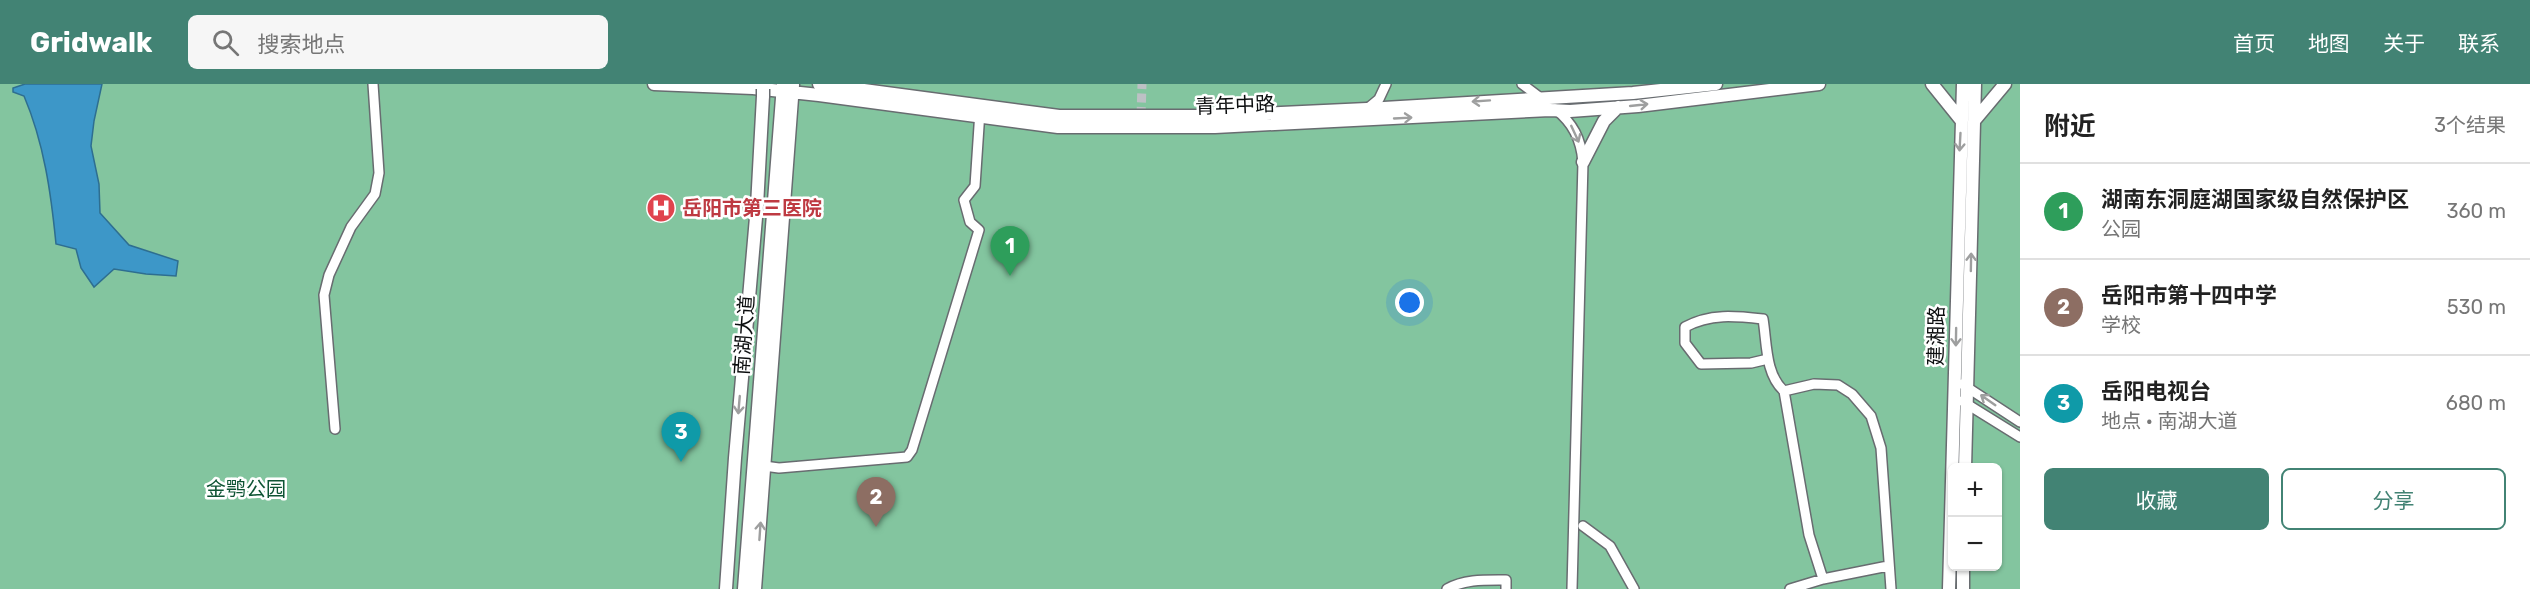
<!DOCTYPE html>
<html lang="zh">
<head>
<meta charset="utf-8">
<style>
  body { margin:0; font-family:Rubik,"Noto Sans SC",sans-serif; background:#f6f6f6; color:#222 }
  .controls { position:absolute; right:18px; bottom:18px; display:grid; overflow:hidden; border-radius:9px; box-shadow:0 2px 4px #0004 }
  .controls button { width:54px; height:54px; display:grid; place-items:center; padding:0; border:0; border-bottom:2px solid #e0e0e0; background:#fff; color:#222; font:30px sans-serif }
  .you { position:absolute; left:1410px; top:219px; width:21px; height:21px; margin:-15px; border:4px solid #fff; border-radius:50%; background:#1a73e8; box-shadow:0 0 0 9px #1a73e833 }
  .badge { display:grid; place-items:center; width:39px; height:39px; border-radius:50%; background:#428374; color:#fff; font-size:20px; font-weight:700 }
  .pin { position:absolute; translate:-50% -50px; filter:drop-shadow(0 2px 3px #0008) }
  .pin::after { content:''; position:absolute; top:32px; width:21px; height:18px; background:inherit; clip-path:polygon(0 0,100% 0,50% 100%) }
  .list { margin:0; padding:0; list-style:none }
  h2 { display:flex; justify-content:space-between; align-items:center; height:78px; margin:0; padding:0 24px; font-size:26px }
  h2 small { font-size:20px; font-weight:400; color:#767676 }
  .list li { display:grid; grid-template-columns:39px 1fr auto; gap:18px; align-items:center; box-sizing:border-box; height:96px; padding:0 24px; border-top:2px solid #e0e0e0 }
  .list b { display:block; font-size:22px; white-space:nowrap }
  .list p { margin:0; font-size:20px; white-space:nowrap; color:#767676 }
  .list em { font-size:20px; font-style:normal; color:#767676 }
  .actions { display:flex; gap:12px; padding:18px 24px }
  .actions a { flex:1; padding:14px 0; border:2px solid #428374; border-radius:9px; text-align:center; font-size:21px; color:#428374 }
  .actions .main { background:#428374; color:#fff }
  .icon { flex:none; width:33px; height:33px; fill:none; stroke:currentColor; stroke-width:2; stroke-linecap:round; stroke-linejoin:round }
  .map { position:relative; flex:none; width:2020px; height:505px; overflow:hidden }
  header { display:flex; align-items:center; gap:36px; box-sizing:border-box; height:84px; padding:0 30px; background:#428374; color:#fff }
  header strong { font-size:28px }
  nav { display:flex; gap:33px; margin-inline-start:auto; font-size:21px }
  .search { width:420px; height:54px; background:#f6f6f6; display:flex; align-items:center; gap:15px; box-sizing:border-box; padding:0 21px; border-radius:9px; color:#767676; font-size:22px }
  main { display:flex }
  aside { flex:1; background:#fff }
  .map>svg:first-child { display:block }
  .green { fill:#83c59f; fill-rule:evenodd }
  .water { fill:#3d97c8; stroke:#2e6e90; stroke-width:1.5 }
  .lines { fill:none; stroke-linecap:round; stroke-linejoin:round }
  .minor-tunnel { stroke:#bdc1c5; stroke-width:9; stroke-dasharray:9 4.5; stroke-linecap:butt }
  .minor-casing { stroke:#686c70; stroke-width:12 }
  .major-casing { stroke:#686c70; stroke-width:15 }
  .minor { stroke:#fff; stroke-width:9 }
  .major { stroke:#fff; stroke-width:12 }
  .major-bridge-casing { stroke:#686c70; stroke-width:15; stroke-linecap:butt }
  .major-bridge { stroke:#fff; stroke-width:12 }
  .oneway { stroke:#9e9f9f }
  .labels { text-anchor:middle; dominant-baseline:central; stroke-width:5; stroke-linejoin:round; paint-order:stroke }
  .street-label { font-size:20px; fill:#0c0e0f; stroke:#fff }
  .health-label { font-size:20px; font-weight:bold; fill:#be3a42; stroke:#fff; text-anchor:start }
  .park-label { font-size:20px; fill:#0e5434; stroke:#fff }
</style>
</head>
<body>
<header>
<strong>Gridwalk</strong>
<div class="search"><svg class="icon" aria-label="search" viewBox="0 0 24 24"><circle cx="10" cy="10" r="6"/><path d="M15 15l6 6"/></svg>搜索地点</div>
<nav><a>首页</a><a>地图</a><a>关于</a><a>联系</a></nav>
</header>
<main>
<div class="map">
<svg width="2020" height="505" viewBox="0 0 2020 505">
  <rect width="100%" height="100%" fill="#dce1e5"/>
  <path class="green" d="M0,0H2020V505H0ZM1952,384H1998V482H1952Z"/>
  <path class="water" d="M25,0H102L94,37L91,62L99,100L100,129L129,161L178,177L176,192L146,190L114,185L94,203L81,184L76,165L56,160C51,109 44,59 24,12L13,8V4Z"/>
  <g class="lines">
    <path class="minor-tunnel" d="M1141,32L1142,0"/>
    <g class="minor-casing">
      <path id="minor" d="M1522,0L1542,15
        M1367,25L1379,15L1386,0
        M1555,25C1573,39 1581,55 1583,78L1572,505
        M1768,275L1751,279L1701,280L1685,259V243C1710,229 1736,232 1763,235C1767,259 1765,290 1784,307L1814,300L1838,301L1852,310L1871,332L1881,364L1891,505
        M1962,300L2020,338
        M1784,307L1809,451L1823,495L1888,482
        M1962,317L2020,353
        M335,345L324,211L329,191L351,143L375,110L379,89L373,0
        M764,382L779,384L907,373L912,366L979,146L970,138L964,116L975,102L980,27
        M1583,442L1610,462L1634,505
        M1447,505C1465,495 1485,496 1506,496V505
        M1790,505L1823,495"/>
    </g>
    <g class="major-casing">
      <path id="major" d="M654,0L753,4L819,11L1058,43H1215L1550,26L1570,27L1638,22L1819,0
        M819,0L1059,32H1216L1367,25L1633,9L1716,0
        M1932,0L1961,36
        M1974,37L2005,0
        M1583,78L1604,37L1618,23
        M1965,384L1975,0
        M726,505L735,374L757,122L763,12
        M744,505L783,1
        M755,505L793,1
        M1949,505L1963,0
        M1963,505V482"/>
    </g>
    <use href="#minor" class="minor"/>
    <use href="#major" class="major"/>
    <g class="major-bridge-casing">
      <path id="major-bridge" d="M763,5V12"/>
    </g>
    <use href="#major-bridge" class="major-bridge"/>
  </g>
  <defs><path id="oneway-shaft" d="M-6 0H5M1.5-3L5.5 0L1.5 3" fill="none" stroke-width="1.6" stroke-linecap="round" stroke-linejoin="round" transform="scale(1.5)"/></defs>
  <g class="oneway">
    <use href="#oneway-shaft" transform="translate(1481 17) rotate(176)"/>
    <use href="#oneway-shaft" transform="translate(1639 21) rotate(-6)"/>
    <use href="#oneway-shaft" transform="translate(1403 34) rotate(-3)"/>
    <use href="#oneway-shaft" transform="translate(1575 50) rotate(65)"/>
    <use href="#oneway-shaft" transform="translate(1960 58) rotate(93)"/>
    <use href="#oneway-shaft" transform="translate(1971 178) rotate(-89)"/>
    <use href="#oneway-shaft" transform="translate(1956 253) rotate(91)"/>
    <use href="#oneway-shaft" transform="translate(1988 316) rotate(-145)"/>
    <use href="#oneway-shaft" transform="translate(739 321) rotate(95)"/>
    <use href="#oneway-shaft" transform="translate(760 447) rotate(-86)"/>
  </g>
  <defs>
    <g id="hospital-disc" transform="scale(1.5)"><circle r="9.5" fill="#e0444e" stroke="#fff"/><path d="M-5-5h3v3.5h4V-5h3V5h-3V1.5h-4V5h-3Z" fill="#fff"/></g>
  </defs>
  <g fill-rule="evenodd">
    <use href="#hospital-disc" x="661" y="124"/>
  </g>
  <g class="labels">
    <g class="street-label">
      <text transform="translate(1235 21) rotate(-2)">青年中路</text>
      <text transform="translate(744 251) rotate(-86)">南湖大道</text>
      <text transform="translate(1936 252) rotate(-89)">建湘路</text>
    </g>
    <g class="health-label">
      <text x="682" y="124">岳阳市第三医院</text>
    </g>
    <g class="park-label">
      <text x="246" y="405">金鹗公园</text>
    </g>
  </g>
</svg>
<div class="controls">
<button>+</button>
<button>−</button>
</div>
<div class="you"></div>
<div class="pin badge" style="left:1010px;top:192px;background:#2e9e5b">1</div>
<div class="pin badge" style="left:876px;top:443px;background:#8d6e63">2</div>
<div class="pin badge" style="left:681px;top:378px;background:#0f9aa8">3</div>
</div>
<aside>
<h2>附近<small>3个结果</small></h2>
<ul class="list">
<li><span class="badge" style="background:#2e9e5b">1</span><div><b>湖南东洞庭湖国家级自然保护区</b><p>公园</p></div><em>360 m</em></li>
<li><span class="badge" style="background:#8d6e63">2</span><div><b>岳阳市第十四中学</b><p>学校</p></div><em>530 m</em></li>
<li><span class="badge" style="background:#0f9aa8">3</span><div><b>岳阳电视台</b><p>地点 · 南湖大道</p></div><em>680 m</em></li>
</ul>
<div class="actions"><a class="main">收藏</a><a>分享</a></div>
</aside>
</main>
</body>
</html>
